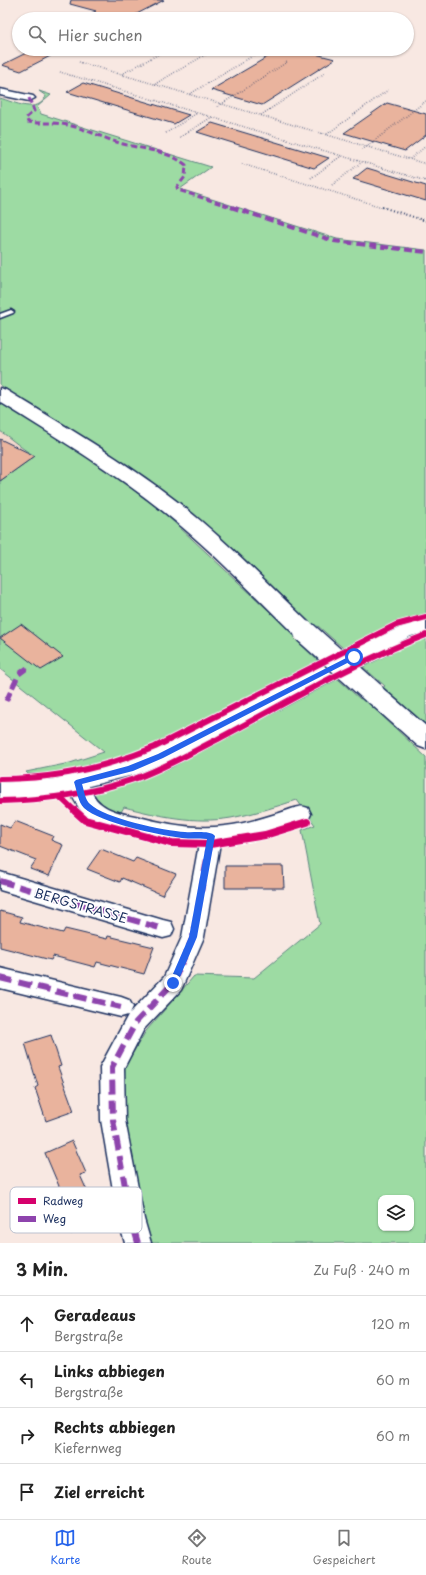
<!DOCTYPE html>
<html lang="de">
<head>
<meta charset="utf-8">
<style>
  body { margin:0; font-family:"Playpen Sans",sans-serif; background:#f6f6f6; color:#222 }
  .controls { position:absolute; right:12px; bottom:12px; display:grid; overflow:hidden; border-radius:8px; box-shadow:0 1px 3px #0004 }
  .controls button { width:36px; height:36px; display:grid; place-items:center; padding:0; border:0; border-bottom:1px solid #e0e0e0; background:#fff; color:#222; font:20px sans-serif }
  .stop { position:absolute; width:12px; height:12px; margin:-9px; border:3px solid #2563eb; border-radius:50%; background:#fff }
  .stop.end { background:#2563eb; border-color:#fff; box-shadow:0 1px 4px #0008 }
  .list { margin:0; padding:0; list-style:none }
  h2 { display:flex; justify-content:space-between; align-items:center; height:52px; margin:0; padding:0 16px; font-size:17px }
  h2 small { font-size:13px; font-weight:400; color:#767676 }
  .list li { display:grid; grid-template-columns:26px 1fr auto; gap:12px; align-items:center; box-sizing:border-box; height:56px; padding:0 16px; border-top:1px solid #e0e0e0 }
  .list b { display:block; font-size:15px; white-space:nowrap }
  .list p { margin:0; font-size:13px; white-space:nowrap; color:#767676 }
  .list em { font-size:13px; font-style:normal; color:#767676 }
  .icon { flex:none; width:22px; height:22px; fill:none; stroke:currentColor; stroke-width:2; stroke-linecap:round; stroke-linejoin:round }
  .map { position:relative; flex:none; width:426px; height:1243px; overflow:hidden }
  .search { position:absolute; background:#fff; box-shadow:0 1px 3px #0004; left:12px; right:12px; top:12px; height:44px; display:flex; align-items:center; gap:10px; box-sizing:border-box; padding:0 14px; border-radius:22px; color:#767676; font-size:15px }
  .sheet { height:276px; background:#fff }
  nav { display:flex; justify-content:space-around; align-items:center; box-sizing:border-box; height:56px; border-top:1px solid #e0e0e0; background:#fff; font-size:11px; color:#767676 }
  nav a { display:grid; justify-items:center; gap:2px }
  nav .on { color:#2563eb }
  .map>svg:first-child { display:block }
  .built { fill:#f4d8cd }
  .green { fill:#9ddba3; stroke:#5c8580; fill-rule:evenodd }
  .building { fill:#e9b39d; stroke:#1b2f5e }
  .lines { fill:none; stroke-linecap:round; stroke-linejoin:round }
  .service-casing { stroke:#1b2f5e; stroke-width:3 }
  .minor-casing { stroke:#1b2f5e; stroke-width:3 }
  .primary-casing { stroke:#1b2f5e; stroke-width:3 }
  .path-far1 { stroke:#1b2f5e; stroke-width:1.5; stroke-dasharray:0.5 2; stroke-linecap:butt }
  .path { stroke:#1b2f5e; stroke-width:2; stroke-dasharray:1 2.5; stroke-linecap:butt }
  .service { fill:#fff; fill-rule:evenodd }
  .minor { fill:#fff; fill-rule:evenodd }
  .primary { fill:#fff; fill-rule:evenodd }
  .primary-bridge-casing { stroke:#1b2f5e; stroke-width:25; stroke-linecap:butt }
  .primary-bridge { stroke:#fff; stroke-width:22 }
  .quiet-far3 { stroke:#8e44ad; stroke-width:3; stroke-dasharray:6 3; stroke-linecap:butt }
  .quiet-far2 { stroke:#8e44ad; stroke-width:4; stroke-dasharray:8 4; stroke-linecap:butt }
  .quiet-far1 { stroke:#8e44ad; stroke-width:5; stroke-dasharray:10 5; stroke-linecap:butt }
  .quiet { stroke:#8e44ad; stroke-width:6; stroke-dasharray:13 6; stroke-linecap:butt }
  .cycleway-far1-casing { stroke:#fff; stroke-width:8 }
  .cycleway-casing { stroke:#fff; stroke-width:10 }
  .cycleway-far1 { stroke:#d6006c; stroke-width:6 }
  .cycleway { stroke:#d6006c; stroke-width:8 }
  .route { fill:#2563eb }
  .labels { text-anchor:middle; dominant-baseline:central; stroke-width:3; stroke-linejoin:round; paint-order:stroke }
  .near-street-label { font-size:13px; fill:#1b2f5e; stroke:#fff }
  .key { fill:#fff; stroke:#bbc1cf; stroke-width:1 }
  .key-label { font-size:11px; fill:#1b2f5e }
</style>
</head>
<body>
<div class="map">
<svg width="426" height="1243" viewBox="0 0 426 1243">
  <rect width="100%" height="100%" fill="#f8e8e2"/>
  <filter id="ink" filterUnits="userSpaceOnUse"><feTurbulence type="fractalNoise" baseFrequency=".025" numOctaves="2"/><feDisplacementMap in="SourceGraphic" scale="8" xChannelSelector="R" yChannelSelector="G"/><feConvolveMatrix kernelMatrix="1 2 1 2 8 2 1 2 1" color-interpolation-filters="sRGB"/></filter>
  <g filter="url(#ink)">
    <path class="built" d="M0,431L19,444L24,451L36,456L0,481Z"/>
    <path class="green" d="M39,91L51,95L37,107L41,114L211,167L180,189L337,239L426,250V614L394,624L343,648L318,626L315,627C271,585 228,541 180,504C123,460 61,424 0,385V98C14,102 38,115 46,96Z
      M0,401L114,475L163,512L296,636L294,638L318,661L153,745C114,762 71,775 28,774L26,772L70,763L104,752L0,669V481L35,456C23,450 12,439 0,431Z
      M426,638V725L382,688L385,686L363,667L414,642Z
      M338,679L360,699L363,698L426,757V1243H152L143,1217L124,1119L122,1071L146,1031L194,976L254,978L320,924L302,830L315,825L297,800C275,807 253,814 231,818C195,824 159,816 124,807L121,812C110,809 95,806 94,793L136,782L172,767ZM381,1198H411V1228H381Z"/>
    <path class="building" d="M71,0H164L127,19H81L96,11L70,4Z
      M34,49H64L21,71L2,65Z
      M281,49H296L335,59L262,105L211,90Z
      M83,83L189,115L174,124L67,92Z
      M387,103L426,114V135L405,151L344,133Z
      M212,123L329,158L314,168L197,132Z
      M367,168L426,186V201L353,179Z
      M0,439L35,456L0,481Z
      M21,624L63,657L41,670L0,638Z
      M15,821L53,836L51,840L63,845L49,876L30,869L36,860L0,846V824L10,828Z
      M101,849L133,862L136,858L176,874L162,895L122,878L120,882L87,869Z
      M225,866H283L284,888H225Z
      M0,911L22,917L20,922L63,933L65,929L107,939L108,936L154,947L144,974L97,962L95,967L53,956L51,960L0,947Z
      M51,1035L61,1066L58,1067L74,1111L46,1121L35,1088L38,1086L25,1043Z
      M72,1141L86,1173L80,1175L100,1220L71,1234L57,1202L64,1198L45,1153Z"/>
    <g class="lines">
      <g class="service-casing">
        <path id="service" d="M11,310L14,312L13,313L0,318V314Z"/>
      </g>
      <g class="minor-casing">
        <path id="minor" d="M0,89L33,96L35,98L29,101L0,95Z
          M426,620V632L411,636L332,676L168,761L137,774L89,786C96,808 115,812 135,816C166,824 194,830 225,826C243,824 260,819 276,814C284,812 292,808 299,807C302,806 305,807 308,808L311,814L308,820C280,829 251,840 220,843L204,937L181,990L144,1029L124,1068L125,1120L144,1219L151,1243H125L118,1219L101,1120L100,1067L128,1015L121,1017L0,988V968L121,997L129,1000L133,1007L130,1013L164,977L182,937L199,844C175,844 105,830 87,816C79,810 74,800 70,791L55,795L0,799V783L55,779L126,762L154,751L318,666L399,628Z
          M0,872L163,920L171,922L174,929L171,936L163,938L0,890Z"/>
      </g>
      <g class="primary-casing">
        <path id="primary" d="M0,388L6,390C65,426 125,461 179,503C227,541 269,585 313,627L316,632L313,637L305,640L297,637C254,595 212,550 164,512C113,471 56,437 0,402Z
          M373,685L381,687L426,726V749L418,746L365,699L361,693L365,687Z"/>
      </g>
      <path class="path-far1" d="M79,62L426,164
        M60,72L426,181
        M122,74L168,49
        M155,84L215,49
        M190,94L256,54
        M217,107L287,62
        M261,115L325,73
        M166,133L197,113
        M327,134L388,90
        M180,137L212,117
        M362,150L426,101
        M410,159L426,146
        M242,164L385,208
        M311,178L341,156
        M332,185L362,162"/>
      <path class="path" d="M382,207L426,221"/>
      <use href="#service" class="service"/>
      <use href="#minor" class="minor"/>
      <use href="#primary" class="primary"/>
      <g class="primary-bridge-casing">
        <path id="primary-bridge" d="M305,632L373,693"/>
      </g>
      <use href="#primary-bridge" class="primary-bridge"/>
      <path class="quiet-far3" d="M29,98L34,111L26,118L28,122C39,124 50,122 62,124C83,127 102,138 123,144C145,150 167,150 186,165L185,177L177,187L178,190L234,208"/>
      <path class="quiet-far2" d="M231,207L334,241L426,252"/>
      <path class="quiet-far1" d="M6,701L19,674L30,666"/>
      <path class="quiet" d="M0,881L163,929
        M0,978L121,1007
        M138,1243L131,1219L113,1120L112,1067L136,1022L173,983L193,937L211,836"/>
      <g class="cycleway-far1-casing">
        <path id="cycleway-far1" d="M0,779C55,779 105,768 155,747L396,625L426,617
          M60,797L76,812
          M0,801C45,800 90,794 134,779C163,769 190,753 218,739C286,703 354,662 426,635"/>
      </g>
      <g class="cycleway-casing">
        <path id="cycleway" d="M75,811L85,820L170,843L210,844L265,835L307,822"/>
      </g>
      <use href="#cycleway-far1" class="cycleway-far1"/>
      <use href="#cycleway" class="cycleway"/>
    </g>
  </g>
  <path class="route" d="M354,654L358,657L357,658L163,758L133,771L82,784C84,790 85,800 90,804C104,818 165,831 185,832C193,833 210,830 215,836L197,937L176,986H170L169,983L189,937L207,839C198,838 190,839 182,838C160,835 100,823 84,808C78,802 77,791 74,782L76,780L128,766L158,754Z"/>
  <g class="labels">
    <g class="near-street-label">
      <text transform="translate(81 905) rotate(16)">BERGSTRASSE</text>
    </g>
  </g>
  <rect x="10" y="1187" width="132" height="46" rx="6" class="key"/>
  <rect x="18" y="1198" width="18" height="6" fill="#d6006c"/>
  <rect x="18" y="1216" width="18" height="6" fill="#8e44ad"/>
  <g class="key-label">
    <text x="43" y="1205">Radweg</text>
    <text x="43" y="1223">Weg</text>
  </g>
</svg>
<div class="controls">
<button><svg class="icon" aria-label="layers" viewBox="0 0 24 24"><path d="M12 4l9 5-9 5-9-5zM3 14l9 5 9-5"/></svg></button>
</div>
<div class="stop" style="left:354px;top:657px"></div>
<div class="stop end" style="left:173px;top:983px"></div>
<div class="search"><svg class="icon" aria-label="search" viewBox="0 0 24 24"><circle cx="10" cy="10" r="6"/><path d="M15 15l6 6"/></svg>Hier suchen</div>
</div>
<section class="sheet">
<h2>3 Min.<small>Zu Fuß · 240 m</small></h2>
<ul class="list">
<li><svg class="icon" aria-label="ahead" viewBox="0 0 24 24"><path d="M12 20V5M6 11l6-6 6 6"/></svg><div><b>Geradeaus</b><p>Bergstraße</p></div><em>120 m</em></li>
<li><svg class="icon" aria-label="left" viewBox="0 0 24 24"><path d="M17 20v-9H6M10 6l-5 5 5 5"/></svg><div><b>Links abbiegen</b><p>Bergstraße</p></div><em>60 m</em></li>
<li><svg class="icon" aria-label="right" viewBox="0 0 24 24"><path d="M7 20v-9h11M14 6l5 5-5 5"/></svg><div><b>Rechts abbiegen</b><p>Kiefernweg</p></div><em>60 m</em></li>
<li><svg class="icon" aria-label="arrive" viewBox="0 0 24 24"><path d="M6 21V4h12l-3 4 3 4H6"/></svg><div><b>Ziel erreicht</b></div></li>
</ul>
</section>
<nav>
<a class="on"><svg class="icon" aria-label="map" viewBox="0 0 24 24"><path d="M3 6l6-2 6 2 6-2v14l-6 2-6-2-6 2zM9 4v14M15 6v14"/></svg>Karte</a>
<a><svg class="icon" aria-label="directions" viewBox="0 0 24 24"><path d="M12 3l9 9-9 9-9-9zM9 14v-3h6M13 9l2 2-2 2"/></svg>Route</a>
<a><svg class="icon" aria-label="saved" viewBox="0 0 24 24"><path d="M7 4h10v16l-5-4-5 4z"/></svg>Gespeichert</a>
</nav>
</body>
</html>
